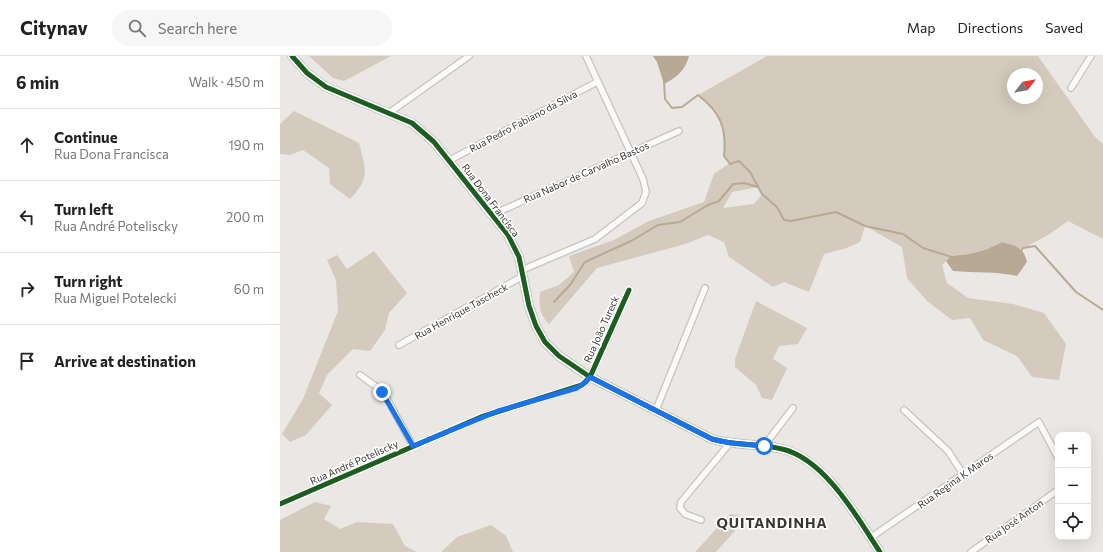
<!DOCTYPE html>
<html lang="en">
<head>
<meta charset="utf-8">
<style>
  body { margin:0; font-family:Commissioner,sans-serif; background:#f6f6f6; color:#222 }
  .controls { position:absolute; right:12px; bottom:12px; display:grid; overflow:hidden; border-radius:8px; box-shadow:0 4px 16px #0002 }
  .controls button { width:36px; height:36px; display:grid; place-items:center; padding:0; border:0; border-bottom:1px solid #e0e0e0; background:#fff; color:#222; font:20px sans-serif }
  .compass { position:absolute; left:727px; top:12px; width:36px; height:36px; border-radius:50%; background:#fff; box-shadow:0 4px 16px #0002; rotate:59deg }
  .stop { position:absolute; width:12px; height:12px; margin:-9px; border:3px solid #1a73e8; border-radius:50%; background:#fff }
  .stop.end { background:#1a73e8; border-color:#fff; box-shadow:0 1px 4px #0008 }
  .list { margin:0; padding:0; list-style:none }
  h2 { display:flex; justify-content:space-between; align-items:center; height:52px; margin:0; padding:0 16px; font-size:17px }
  h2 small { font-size:13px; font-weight:400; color:#767676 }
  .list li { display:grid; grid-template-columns:26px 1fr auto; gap:12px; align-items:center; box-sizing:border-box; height:72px; padding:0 16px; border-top:1px solid #e0e0e0 }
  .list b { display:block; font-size:15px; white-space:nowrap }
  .list p { margin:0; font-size:13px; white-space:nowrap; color:#767676 }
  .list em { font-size:13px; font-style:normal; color:#767676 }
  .icon { flex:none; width:22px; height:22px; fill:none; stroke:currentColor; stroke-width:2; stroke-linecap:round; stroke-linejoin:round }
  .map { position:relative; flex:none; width:823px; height:496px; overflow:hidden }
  header { display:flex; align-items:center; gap:24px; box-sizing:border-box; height:56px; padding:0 20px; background:#fff; border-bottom:1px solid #e0e0e0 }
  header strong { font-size:19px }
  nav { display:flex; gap:22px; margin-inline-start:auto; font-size:14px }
  .search { width:280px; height:36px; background:#f6f6f6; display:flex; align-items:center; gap:10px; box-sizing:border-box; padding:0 14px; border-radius:22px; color:#767676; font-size:15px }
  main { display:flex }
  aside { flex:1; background:#fff }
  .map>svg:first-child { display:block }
  .green { fill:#d4cbbe; fill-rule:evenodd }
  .water { fill:#b8a994 }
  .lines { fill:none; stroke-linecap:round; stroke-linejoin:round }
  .stream { stroke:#b8a994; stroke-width:2 }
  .minor-casing { stroke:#c6c4c1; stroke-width:8 }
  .secondary-casing { stroke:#c6c4c1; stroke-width:10 }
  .minor { stroke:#fcfbfb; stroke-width:5.5 }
  .secondary { stroke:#fcfbfb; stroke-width:8 }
  .cycleway-casing { stroke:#fff; stroke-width:8 }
  .cycleway { stroke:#1b5e20; stroke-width:5 }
  .route { stroke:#1a73e8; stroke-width:5 }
  .labels { text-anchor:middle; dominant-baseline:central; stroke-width:3.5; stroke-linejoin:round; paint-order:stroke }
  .street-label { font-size:10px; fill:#393734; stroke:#fff }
  .district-label { font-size:14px; font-weight:bold; letter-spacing:1px; fill:#393734; stroke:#fff }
</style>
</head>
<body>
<header>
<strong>Citynav</strong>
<div class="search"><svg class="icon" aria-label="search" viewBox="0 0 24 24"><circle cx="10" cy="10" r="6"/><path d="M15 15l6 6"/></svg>Search here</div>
<nav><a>Map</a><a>Directions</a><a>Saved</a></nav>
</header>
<main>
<aside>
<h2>6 min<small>Walk · 450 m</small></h2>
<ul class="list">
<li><svg class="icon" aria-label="ahead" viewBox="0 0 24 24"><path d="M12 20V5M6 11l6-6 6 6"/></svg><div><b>Continue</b><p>Rua Dona Francisca</p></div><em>190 m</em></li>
<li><svg class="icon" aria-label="left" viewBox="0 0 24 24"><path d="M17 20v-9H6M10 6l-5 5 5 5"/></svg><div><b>Turn left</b><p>Rua André Poteliscky</p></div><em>200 m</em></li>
<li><svg class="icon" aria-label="right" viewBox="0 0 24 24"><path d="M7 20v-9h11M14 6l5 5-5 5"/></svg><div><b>Turn right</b><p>Rua Miguel Potelecki</p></div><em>60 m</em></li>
<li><svg class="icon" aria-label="arrive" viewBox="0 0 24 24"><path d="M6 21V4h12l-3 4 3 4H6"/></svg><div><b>Arrive at destination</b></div></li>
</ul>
</aside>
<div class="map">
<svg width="823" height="496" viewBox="0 0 823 496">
  <rect width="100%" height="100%" fill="#eae7e4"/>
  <path class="green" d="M29,0H111L64,25L53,22Z
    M487,0H758L815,81L823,88V183L788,165L768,179L742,193L722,186C703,196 693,198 671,200L662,209L667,227L688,242L733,248L764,257L786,288L779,324L752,321L737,300L703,284L690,262L672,264L647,245L627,222L622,191L585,170L580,186L567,192L544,198L529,236L504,226L493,231L449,201L444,186L428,179L405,188L317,212L269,268C259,258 259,249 260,236L279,229L294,216L289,200L334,184L369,165L424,146L434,118L450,107L444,100C447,71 440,56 418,39ZM733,18H757V42H733ZM478,131L482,138L474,148L443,152L452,136Z
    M14,55L79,87C86,114 90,122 70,143L50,128L49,112L23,94L10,99L0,98V68Z
    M94,195L127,237L109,257L105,274L90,295L73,293L47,319L39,337L52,349L26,379L10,386L2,378L23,343L58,255L56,224L47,204L57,199L67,213Z
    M476,245L527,272L518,288L499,290L493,303L507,312L492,344L482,342L476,329L455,311V303Z
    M35,446L51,450L44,463L60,473L77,466L113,468L125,490L137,496H0V464Z
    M450,458L459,459L461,468L436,496H415Z
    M211,469L226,480L233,496H161L177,481Z"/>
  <path class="water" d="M373,0H409C405,15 397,21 384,28L377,6Z
    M722,186C737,191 743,190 747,206L737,220C716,215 694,217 673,215L666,205L671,200C693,198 703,196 722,186Z"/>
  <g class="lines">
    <path class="stream" d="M384,25L385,43L392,52L402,51L418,39C440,56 447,71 444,100L450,108L459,105L470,116L482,138L497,151L504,164L511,165L556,156L585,170L623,178L643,192L672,201
      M741,195L743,192L755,190L796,236L823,254
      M274,246L290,229L305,206L351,185L378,169L400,166L428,149L439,145L453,128L464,127L478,131"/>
    <g class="minor-casing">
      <path id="minor" d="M791,32L811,0
        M109,57L189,0
        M170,104L317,26
        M214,158L399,75
        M242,214L315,183L362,147L366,136L363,123L306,0
        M119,289L243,220
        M80,319L98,332L106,341L133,390
        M376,354L425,232
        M624,354L668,395L683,418
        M484,390L513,352
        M0,448L201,361L302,329L310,321L349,234
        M421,464L405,458L400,452L401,446L450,387
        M590,482L759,366L778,402
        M691,496L778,434"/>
    </g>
    <g class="secondary-casing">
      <path id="secondary" d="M12,0L27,17L46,31L132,67L154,86L228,179L239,201L249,250L256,270L265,286L279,300L310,321L432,383C455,390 479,387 502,393C545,403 577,461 600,496"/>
    </g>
    <use href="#minor" class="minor"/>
    <use href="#secondary" class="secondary"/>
    <g class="cycleway-casing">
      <path id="cycleway" d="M12,0L27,17L46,31L132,67L154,86L228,179L239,201L249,250L256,270L265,286L279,300L310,321L432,383C455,390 479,387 502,393C545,403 577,461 600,496
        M0,448L201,361L302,329L310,321L349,234"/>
    </g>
    <use href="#cycleway" class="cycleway"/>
  </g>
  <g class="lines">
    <path class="route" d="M102,336L133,390L218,355L297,332L306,326L310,321L432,383L450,387L484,390"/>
  </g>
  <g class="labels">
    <g class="street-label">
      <text transform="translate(243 65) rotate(-28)">Rua Pedro Fabiano da Silva</text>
      <text transform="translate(306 116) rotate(-24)">Rua Nabor de Carvalho Bastos</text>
      <text transform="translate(211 144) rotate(53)">Rua Dona Francisca</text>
      <text transform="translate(181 255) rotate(-29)">Rua Henrique Tascheck</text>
      <text transform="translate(321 273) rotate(-66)">Rua João Tureck</text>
      <text transform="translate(74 406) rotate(-24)">Rua André Poteliscky</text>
      <text transform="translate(675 424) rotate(-35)">Rua Regina K Maros</text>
      <text transform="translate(734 465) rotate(-35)">Rua José Anton</text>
    </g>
    <g class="district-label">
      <text x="492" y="466">QUITANDINHA</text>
    </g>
  </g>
</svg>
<div class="controls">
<button>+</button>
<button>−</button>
<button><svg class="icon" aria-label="locate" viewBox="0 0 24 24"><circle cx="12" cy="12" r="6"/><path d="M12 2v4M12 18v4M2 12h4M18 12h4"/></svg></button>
</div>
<svg class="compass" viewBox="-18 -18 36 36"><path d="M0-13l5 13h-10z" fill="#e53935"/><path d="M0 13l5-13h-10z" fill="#767676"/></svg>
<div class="stop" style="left:484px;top:390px"></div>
<div class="stop end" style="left:102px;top:336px"></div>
</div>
</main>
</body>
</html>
